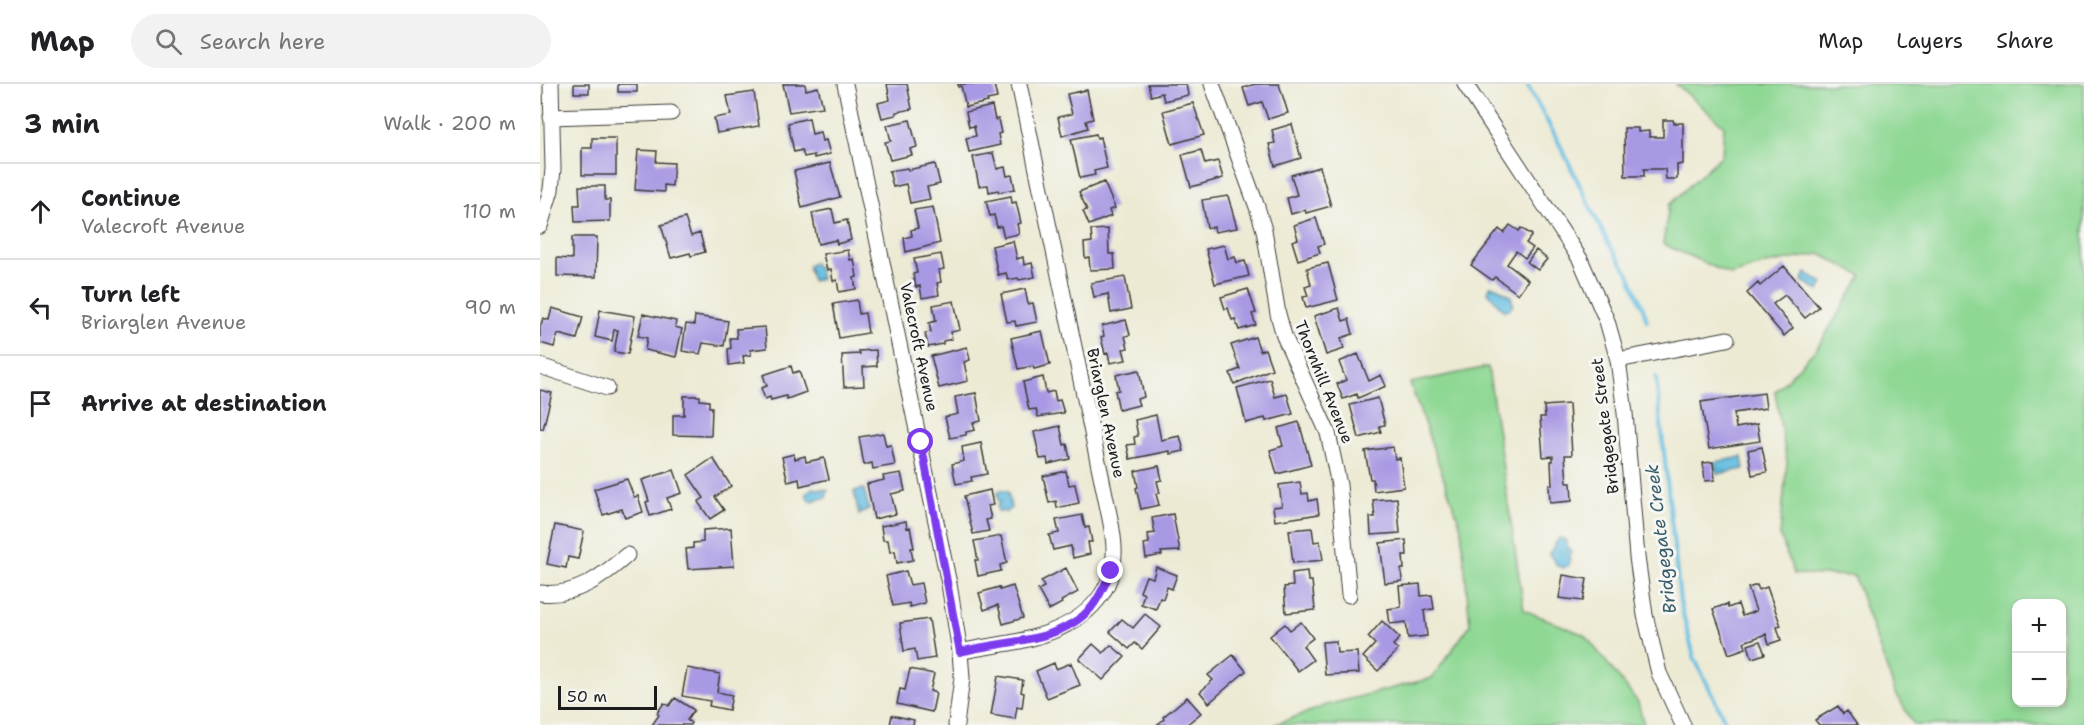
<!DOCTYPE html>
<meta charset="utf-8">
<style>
:root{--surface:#fff;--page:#f2f2f2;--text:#202124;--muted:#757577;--line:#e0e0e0}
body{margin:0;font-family:"Shantell Sans",sans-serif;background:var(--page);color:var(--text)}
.controls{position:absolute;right:18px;bottom:18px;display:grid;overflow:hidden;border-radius:12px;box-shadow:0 3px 9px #0003}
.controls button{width:54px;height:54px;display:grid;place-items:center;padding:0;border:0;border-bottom:2px solid var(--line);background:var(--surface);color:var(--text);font:30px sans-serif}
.scale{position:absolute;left:18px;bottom:15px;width:99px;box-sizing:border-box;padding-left:6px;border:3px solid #1c1c1c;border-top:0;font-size:16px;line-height:21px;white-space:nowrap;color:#1c1c1c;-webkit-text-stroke:4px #f6f6f2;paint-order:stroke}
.stop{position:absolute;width:18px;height:18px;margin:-14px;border:4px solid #7c3aed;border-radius:50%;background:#fff}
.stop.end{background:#7c3aed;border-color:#fff;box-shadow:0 2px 6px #0008}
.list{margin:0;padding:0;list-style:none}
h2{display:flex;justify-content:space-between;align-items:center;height:78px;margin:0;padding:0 24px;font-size:26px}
h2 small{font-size:20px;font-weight:400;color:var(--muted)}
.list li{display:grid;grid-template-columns:39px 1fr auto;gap:18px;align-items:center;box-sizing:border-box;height:96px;padding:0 24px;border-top:2px solid var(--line)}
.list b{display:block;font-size:22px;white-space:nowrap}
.list p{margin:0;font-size:20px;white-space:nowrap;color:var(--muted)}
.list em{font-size:20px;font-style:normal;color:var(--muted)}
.icon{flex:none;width:33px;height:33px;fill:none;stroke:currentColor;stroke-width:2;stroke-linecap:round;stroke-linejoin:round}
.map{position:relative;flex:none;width:1544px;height:641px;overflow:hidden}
header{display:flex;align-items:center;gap:36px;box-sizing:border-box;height:84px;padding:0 30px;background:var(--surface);border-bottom:2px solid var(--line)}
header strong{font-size:28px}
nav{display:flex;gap:33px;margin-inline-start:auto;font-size:21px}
.search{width:420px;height:54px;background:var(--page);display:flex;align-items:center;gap:15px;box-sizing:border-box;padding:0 21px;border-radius:33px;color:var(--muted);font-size:22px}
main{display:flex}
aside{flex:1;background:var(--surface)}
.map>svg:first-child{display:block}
.grass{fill:#8fd894;stroke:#567a58;stroke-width:1.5;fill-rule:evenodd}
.water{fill:url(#water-ripples);stroke:#406d7e;stroke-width:1.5}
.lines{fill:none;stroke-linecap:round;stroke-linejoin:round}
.stream{stroke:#64bee1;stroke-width:4}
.building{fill:#a998e3}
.minor-casing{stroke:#3b3b38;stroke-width:17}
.minor{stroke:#fff;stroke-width:15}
.route{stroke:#7c3aed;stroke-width:8}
.labels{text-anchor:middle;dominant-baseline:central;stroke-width:6;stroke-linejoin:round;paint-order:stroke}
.street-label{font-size:16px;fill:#1c1c1c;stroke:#f6f6f2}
.water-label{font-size:18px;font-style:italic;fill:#395d6b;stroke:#f6f6f2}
</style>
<header>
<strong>Map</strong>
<div class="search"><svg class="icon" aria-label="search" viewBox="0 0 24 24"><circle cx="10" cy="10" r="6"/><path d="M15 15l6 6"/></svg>Search here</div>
<nav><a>Map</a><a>Layers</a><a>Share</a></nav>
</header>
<main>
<aside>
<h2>3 min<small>Walk · 200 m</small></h2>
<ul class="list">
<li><svg class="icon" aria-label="ahead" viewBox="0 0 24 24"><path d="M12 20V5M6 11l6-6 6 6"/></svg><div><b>Continue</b><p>Valecroft Avenue</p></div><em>110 m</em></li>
<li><svg class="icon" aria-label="left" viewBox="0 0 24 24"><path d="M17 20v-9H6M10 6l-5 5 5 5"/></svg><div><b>Turn left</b><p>Briarglen Avenue</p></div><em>90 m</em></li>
<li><svg class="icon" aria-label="arrive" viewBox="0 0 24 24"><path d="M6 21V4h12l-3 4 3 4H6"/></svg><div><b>Arrive at destination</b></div></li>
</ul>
</aside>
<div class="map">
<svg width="1544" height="641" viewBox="0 0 1544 641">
<defs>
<pattern id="water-ripples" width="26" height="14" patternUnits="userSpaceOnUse" patternTransform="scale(1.5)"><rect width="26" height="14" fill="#64bee1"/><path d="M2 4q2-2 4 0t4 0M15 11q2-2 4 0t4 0" fill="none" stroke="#56a3c0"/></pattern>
</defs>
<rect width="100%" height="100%" fill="#f6f6f2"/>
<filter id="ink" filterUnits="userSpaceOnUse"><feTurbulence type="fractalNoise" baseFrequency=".0167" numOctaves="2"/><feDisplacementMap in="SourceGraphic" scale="12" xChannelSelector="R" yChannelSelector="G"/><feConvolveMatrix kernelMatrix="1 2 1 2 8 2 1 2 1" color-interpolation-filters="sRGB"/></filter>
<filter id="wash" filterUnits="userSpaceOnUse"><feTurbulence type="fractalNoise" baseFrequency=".008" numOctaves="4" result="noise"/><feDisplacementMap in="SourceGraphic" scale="24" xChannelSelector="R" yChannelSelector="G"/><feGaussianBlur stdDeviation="1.35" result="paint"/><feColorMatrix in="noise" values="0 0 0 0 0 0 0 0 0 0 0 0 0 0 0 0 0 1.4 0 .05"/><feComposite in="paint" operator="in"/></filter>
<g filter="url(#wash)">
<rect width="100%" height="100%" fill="#edead4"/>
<path class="grass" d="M 1136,0 L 1544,0 L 1544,641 L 1374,641 L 1355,608 L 1314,492 L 1254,490 L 1240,451 L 1247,378 L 1235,308 L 1277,264 L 1322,192 L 1280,170 L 1226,180 L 1191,191 L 1123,160 L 1129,121 L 1182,71 L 1184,42 ZM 1476,520 L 1522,520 L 1522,618 L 1476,618 Z
M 948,283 L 984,526 L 1045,551 L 1098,618 L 1104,641 L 734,641 L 787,621 L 892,594 L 930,541 L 921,443 L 870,299 Z"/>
<path class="water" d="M 274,178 L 275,183 L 278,183 L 281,195 L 272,197 L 268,182 Z
M 1266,189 L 1283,199 L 1279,207 L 1262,197 Z
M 950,202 L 957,203 L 971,212 L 973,220 L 969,226 L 963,226 L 948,208 Z
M 1202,373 L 1204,385 L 1177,390 L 1175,378 Z
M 272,404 L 288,406 L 286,414 L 276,415 L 274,418 L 270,417 L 266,410 Z
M 324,405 L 329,425 L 319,431 L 314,407 Z
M 461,406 L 468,408 L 471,424 L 467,428 L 458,427 L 457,422 L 459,421 L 457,410 Z
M 1019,454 L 1026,456 L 1028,464 L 1031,467 L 1029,481 L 1023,484 L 1017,481 L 1009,470 Z"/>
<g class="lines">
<path class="stream" d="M 987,0 L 1020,61 L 1068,159 L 1089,190 L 1103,224 L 1107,237
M 1116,293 L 1140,518 L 1154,573 L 1187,641"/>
</g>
<g id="blocks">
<path class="building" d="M 34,0 L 49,0 L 49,9 L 34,9 Z
M 78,0 L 97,0 L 97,8 L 78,8 Z
M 243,0 L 265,0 L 266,6 L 278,3 L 283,23 L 249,28 Z
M 347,0 L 367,0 L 372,25 L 356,28 L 356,31 L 342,34 L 338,19 L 350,16 Z
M 418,0 L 454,0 L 457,14 L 447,16 L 448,18 L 426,23 L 421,2 L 418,3 Z
M 608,0 L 646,0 L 648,11 L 624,17 L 622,9 L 611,12 Z
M 715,0 L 739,0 L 748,29 L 728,35 L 722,18 L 709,22 L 703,4 Z
M 547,6 L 553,35 L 546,37 L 548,44 L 522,52 L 518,33 L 532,30 L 527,10 Z
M 214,8 L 219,42 L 177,49 L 174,34 L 191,31 L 187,12 Z
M 653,19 L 664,51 L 632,60 L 623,27 Z
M 452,22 L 455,36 L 458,35 L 461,49 L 458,50 L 460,61 L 429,68 L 426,54 L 436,52 L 434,42 L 429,43 L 426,28 Z
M 269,34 L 272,50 L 280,48 L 282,57 L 286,56 L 290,70 L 274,74 L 274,71 L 264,73 L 262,66 L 254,68 L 248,39 Z
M 370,36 L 377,63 L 370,65 L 372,71 L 350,76 L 345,58 L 351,57 L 347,41 Z
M 1123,36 L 1133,36 L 1134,39 L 1143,39 L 1143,80 L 1137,81 L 1137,95 L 1126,95 L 1125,85 L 1104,85 L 1104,92 L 1085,92 L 1084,44 L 1098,44 L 1098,48 L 1109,47 L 1109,53 L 1123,53 Z
M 752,40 L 761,74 L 735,82 L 729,60 L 735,59 L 732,46 Z
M 556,50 L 557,54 L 560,53 L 567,84 L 554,87 L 555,91 L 540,94 L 531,55 Z
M 52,54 L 76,54 L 76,91 L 42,91 L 42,64 L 52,64 Z
M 98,66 L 117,67 L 116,78 L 134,79 L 132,102 L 124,101 L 124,108 L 95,106 Z
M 661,66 L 665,80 L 678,77 L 683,94 L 651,103 L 642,71 Z
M 453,69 L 457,85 L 465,83 L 467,92 L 472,91 L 475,105 L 459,108 L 458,106 L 449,108 L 448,101 L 439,102 L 433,73 Z
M 290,79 L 300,113 L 262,124 L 254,87 Z
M 395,80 L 400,100 L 387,103 L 390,115 L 370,119 L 366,100 L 353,103 L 349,87 L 367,84 L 368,86 Z
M 780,83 L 791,122 L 766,129 L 765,126 L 751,130 L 747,114 L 757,111 L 751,91 Z
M 564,98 L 575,124 L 569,126 L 571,132 L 549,141 L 543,127 L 547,126 L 539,108 Z
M 39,102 L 65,102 L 65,116 L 70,116 L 70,137 L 35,138 L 34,121 L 40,121 Z
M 471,112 L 472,119 L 476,118 L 481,139 L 477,140 L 479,150 L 464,153 L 461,142 L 457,143 L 454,131 L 450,132 L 446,117 Z
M 688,112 L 697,144 L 675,148 L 674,143 L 667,144 L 662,116 Z
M 393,123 L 400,159 L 366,168 L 364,154 L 372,152 L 371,146 L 378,144 L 374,126 Z
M 292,125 L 295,139 L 307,136 L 311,156 L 297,160 L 296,156 L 278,160 L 272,129 Z
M 145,134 L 151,152 L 160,149 L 165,168 L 151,172 L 150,169 L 131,174 L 121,141 Z
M 776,134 L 784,160 L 778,162 L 780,169 L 758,176 L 752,157 L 758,155 L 754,141 Z
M 970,141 L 979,147 L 981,144 L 992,151 L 986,159 L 993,164 L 985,174 L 976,167 L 967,180 L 988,196 L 978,210 L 955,193 L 952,196 L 931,181 L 959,145 L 964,149 Z
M 568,145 L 569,170 L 574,170 L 575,185 L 550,186 L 549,173 L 545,174 L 544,159 L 552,158 L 551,146 Z
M 32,153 L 57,153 L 56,193 L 17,192 L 17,174 L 32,175 Z
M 473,157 L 477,175 L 483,173 L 484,181 L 492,179 L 495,193 L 479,196 L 478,194 L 468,196 L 466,189 L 458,191 L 452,162 Z
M 684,161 L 688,175 L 695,173 L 697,179 L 705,177 L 709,192 L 675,200 L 666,165 Z
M 308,166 L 310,176 L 314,175 L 317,193 L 314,194 L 316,205 L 299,208 L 297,196 L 293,197 L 291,185 L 287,186 L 283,170 Z
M 996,166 L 1007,175 L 998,186 L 987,178 Z
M 401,170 L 404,185 L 399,186 L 401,198 L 397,199 L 399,211 L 382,214 L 380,202 L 376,203 L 373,190 L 377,189 L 374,175 Z
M 788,179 L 798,216 L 766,224 L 763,213 L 768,212 L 765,203 L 771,201 L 767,184 Z
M 1244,182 L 1279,223 L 1265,234 L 1245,211 L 1233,220 L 1253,244 L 1244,252 L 1207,209 L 1218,199 L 1220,202 Z
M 585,193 L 591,225 L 571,229 L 568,210 L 554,213 L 551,199 Z
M 485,205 L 488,220 L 493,219 L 497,238 L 476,242 L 475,237 L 467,238 L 461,210 Z
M 708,205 L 716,229 L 712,230 L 716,241 L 699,246 L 695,235 L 692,236 L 688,224 L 685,225 L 681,213 Z
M 317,216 L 319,230 L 325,229 L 328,249 L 299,254 L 293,220 Z
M 414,217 L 420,246 L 411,248 L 412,255 L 403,257 L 403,260 L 388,263 L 385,249 L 391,248 L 389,239 L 396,237 L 393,221 Z
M 12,224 L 43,233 L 37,255 L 18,250 L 14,263 L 0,259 L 0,244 L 3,234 L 9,236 Z
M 799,224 L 803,237 L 809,235 L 813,250 L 801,254 L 804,265 L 786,271 L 774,232 Z
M 60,226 L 95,232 L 88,270 L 74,268 L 78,246 L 74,246 L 72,257 L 55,253 Z
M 103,230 L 136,237 L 135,243 L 142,245 L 136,273 L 105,266 L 107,254 L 98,252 Z
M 155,232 L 188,237 L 184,262 L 163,259 L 160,270 L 142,267 L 146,240 L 154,241 Z
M 586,236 L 590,251 L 585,252 L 588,264 L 583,265 L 586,276 L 570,279 L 568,269 L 565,270 L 561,253 L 564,252 L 562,242 Z
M 225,243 L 227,264 L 210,266 L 211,271 L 203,272 L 204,279 L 189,281 L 188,265 L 191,264 L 190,254 L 197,254 L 196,245 Z
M 502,247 L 510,281 L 494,285 L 493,282 L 478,285 L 471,254 Z
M 715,253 L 720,267 L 725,265 L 732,285 L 694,300 L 690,289 L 700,285 L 691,261 Z
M 427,263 L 430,276 L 424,278 L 428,297 L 399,304 L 391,272 Z
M 336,266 L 337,282 L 323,283 L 324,302 L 304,303 L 302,271 L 320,270 L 319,267 Z
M 818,270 L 829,297 L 841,291 L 846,302 L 818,314 L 817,310 L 803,315 L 797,300 L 806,296 L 799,278 Z
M 251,282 L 253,289 L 259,287 L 266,308 L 247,315 L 246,312 L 231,316 L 230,313 L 225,315 L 221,304 L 227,302 L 223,291 Z
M 599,286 L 604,313 L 597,315 L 599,321 L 579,326 L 575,307 L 579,306 L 576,291 Z
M 503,293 L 506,309 L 514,307 L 516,317 L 520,316 L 524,329 L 498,333 L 496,325 L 489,326 L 483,298 Z
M 730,295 L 735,313 L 747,310 L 753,330 L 726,337 L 725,334 L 706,339 L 697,304 Z
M 0,306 L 12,309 L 3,345 L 0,344 Z
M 436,309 L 441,337 L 433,339 L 435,346 L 426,348 L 426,351 L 410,354 L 405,333 L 418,330 L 415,313 Z
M 1224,309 L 1226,324 L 1194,329 L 1196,344 L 1217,340 L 1220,357 L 1169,365 L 1161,318 Z
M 144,312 L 160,312 L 160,316 L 169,317 L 169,323 L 172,323 L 171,352 L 133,351 L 133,331 L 144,331 Z
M 838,314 L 845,341 L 839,342 L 841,348 L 819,354 L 810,321 Z
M 1029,320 L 1032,371 L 1025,371 L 1027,399 L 1031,399 L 1032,417 L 1010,419 L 1009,401 L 1012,401 L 1011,377 L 1013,377 L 1013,372 L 1003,373 L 1000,333 L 1005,333 L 1004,322 Z
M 616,331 L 621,356 L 640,352 L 644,367 L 630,370 L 630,367 L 590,375 L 587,361 L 595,360 L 594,353 L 598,352 L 595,336 Z
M 759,338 L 771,381 L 737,390 L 730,366 L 743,362 L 738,344 Z
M 520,342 L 524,361 L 527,360 L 530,375 L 508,380 L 507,374 L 500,375 L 494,348 Z
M 343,349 L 346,362 L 351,361 L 355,381 L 333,385 L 332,379 L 324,381 L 319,353 Z
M 441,359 L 447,390 L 431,393 L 432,397 L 416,400 L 412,380 L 424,377 L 422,363 Z
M 853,363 L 855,375 L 860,374 L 864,403 L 834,407 L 833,395 L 830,395 L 825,367 Z
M 1222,363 L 1227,388 L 1212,391 L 1208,366 Z
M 254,370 L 255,375 L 265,372 L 266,378 L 284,374 L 289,395 L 260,402 L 259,395 L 248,398 L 242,373 Z
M 173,374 L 191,402 L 175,413 L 184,426 L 170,435 L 158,418 L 164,414 L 148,391 Z
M 1173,378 L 1175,396 L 1165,397 L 1163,379 Z
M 619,382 L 622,396 L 617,397 L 620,409 L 616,410 L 619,421 L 601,425 L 596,404 L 598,403 L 595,387 Z
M 134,386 L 142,409 L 127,414 L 131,425 L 110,432 L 106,418 L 109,417 L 102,396 Z
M 526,387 L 529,401 L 535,400 L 539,419 L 517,424 L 516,417 L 509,419 L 503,392 Z
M 361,389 L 365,407 L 351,410 L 356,430 L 334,435 L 327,400 L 344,396 L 343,392 Z
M 87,395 L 94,413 L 98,412 L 103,428 L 85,434 L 82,425 L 63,431 L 54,405 Z
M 760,398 L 762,410 L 768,409 L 769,417 L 777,415 L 779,430 L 735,437 L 733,423 L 742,422 L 739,401 Z
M 450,406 L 453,421 L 448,422 L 451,435 L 446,436 L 449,447 L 433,450 L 424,412 Z
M 857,414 L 860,449 L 831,451 L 830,433 L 835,433 L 833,416 Z
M 633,430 L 640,467 L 621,468 L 622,471 L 606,474 L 604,460 L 609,459 L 608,450 L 615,449 L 612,434 Z
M 542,431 L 545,444 L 549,443 L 552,458 L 548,458 L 550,470 L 533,474 L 531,462 L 513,466 L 509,451 L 519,449 L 516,436 Z
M 366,437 L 367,444 L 370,443 L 374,464 L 371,464 L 373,476 L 357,479 L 355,467 L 350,468 L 348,456 L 343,456 L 341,442 Z
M 15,441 L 44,447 L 38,475 L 28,473 L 26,484 L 7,480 Z
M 191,444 L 194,482 L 148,485 L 146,465 L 153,464 L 153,459 L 163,458 L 163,446 Z
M 772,444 L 774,458 L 780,457 L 783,476 L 753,479 L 749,446 Z
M 461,452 L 467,479 L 460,481 L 461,487 L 438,492 L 435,476 L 438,476 L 434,457 Z
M 866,456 L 867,471 L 863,471 L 864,485 L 861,485 L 862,497 L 845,499 L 840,459 Z
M 616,483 L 637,491 L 632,505 L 627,503 L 623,515 L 620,514 L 616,525 L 601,520 L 604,510 L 600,508 L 606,492 L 613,494 Z
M 526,484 L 538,508 L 521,517 L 522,519 L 509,526 L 498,506 L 504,503 L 501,497 Z
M 366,487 L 370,501 L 381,499 L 385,519 L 370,523 L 369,519 L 353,522 L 346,492 Z
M 767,487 L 768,497 L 772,497 L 775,526 L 746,529 L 744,503 L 753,502 L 752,489 Z
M 1023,491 L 1047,495 L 1043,517 L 1019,514 Z
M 880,500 L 881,512 L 892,511 L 894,525 L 884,526 L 887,552 L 868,554 L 866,538 L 850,540 L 848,525 L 861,523 L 859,502 Z
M 1217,501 L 1219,506 L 1227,503 L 1241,542 L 1237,543 L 1241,556 L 1229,560 L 1226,550 L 1204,558 L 1206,564 L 1189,570 L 1173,525 L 1187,520 L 1188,524 L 1198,520 L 1202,532 L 1216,527 L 1208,504 Z
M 473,502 L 483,534 L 463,540 L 458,521 L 444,526 L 439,509 L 459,503 L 460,506 Z
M 605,530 L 621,543 L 602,565 L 595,559 L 589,565 L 570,548 L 582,535 L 593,544 Z
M 389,535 L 395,574 L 377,577 L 375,565 L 364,567 L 360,539 Z
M 842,537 L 860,554 L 853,561 L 858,566 L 838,587 L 823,573 L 835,560 L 828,553 Z
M 761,538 L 773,554 L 763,562 L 773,576 L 758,587 L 730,552 L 745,540 L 750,546 Z
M 796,557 L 797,569 L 817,568 L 819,589 L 785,591 L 782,558 Z
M 1220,557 L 1225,570 L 1212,574 L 1208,561 Z
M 553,560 L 563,569 L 571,561 L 585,573 L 563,596 L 539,575 Z
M 693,571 L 706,587 L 669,619 L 660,608 L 673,596 L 668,591 Z
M 514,579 L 516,585 L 531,579 L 540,601 L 507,614 L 496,587 Z
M 147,584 L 180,590 L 177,608 L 192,611 L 189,626 L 169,622 L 170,617 L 142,612 Z
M 370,585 L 394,590 L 390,607 L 396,609 L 392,628 L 357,620 L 360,605 L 365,606 Z
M 458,592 L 483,596 L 481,608 L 484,609 L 482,624 L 477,623 L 475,635 L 451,631 Z
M 647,613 L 661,629 L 646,641 L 617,641 L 624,635 L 623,633 Z
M 135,614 L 154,626 L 147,636 L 151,639 L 150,641 L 112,641 L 119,631 L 117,629 L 124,619 L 129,622 Z
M 1298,622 L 1303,630 L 1307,627 L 1317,641 L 1279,641 L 1275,636 Z
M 352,631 L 374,636 L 373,641 L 350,641 Z"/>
</g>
</g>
<g filter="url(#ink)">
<use href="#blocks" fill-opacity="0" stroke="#3b3b38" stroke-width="1.5"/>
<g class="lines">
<g class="minor-casing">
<path id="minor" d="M 305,0 L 409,500 L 420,568 L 422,594 L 416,641
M 672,0 L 717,123 L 724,146 L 738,230 L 744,252 L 788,349 L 799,401 L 809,511
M 925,0 L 1040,175 L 1067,237 L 1078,276 L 1085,329 L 1097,473 L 1105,531 L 1119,589 L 1143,641
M 11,33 L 131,29
M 0,142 L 11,106 L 13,85 L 11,0
M 1078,276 L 1187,255
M 0,282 L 67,304
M 0,509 C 36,513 62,493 87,471
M 420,568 C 443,562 466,561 488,555 C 531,544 572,520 574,471 C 575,455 571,440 568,425 L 479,0"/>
</g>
<use href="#minor" class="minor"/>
</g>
</g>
<g class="lines" filter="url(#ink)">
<path class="route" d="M 381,358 L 420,568 C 463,556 519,560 551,524 C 560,513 565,500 571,487"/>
</g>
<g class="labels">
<g class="street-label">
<text transform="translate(379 263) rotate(78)">Valecroft Avenue</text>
<text transform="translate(784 298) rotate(68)">Thornhill Avenue</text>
<text transform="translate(566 329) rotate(78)">Briarglen Avenue</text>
<text transform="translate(1065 342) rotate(-97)">Bridgegate Street</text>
</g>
<g class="water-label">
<text transform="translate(1121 455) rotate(-97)">Bridgegate Creek</text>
</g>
</g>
</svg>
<div class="controls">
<button>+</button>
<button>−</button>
</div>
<div class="scale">50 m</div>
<div class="stop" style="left:381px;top:358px"></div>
<div class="stop end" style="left:571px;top:487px"></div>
</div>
</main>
